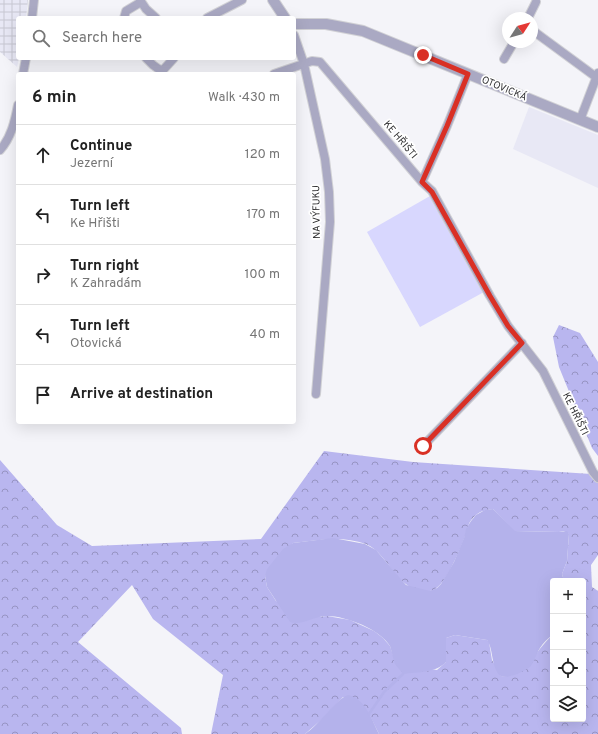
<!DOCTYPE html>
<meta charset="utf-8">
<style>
:root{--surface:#fff;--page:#f6f6f6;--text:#222;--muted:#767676;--line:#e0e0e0}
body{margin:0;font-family:Overpass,sans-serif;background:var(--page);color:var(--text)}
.controls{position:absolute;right:12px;bottom:12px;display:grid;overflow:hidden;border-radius:4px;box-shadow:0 4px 16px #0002}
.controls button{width:36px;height:36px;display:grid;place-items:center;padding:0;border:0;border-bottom:1px solid var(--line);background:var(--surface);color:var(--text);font:20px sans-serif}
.compass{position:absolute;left:502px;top:12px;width:36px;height:36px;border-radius:50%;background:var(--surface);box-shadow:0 4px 16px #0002;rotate:54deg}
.stop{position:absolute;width:12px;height:12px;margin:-9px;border:3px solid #d93025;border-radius:50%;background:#fff}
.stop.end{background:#d93025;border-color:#fff;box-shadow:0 1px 4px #0008}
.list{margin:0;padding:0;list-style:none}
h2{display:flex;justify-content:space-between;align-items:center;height:52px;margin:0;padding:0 16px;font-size:17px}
h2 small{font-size:13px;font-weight:400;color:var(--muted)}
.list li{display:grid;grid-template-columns:26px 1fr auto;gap:12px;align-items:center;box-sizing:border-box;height:60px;padding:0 16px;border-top:1px solid var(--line)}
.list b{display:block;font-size:15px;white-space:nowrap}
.list p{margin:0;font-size:13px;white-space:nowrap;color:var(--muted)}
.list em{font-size:13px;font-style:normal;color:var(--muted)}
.icon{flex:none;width:22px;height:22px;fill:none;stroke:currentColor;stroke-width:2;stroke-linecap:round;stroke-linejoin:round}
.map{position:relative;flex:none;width:598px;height:734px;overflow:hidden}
.search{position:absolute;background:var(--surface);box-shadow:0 4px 16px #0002;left:16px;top:16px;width:280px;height:44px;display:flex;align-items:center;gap:10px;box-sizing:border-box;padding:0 14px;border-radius:4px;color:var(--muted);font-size:15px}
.panel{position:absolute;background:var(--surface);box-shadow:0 4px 16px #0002;left:16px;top:72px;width:280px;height:352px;border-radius:4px}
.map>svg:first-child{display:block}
.built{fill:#e8e8f5}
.industrial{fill:url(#industrial-grid)}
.forest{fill:url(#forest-crowns);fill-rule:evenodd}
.pitch{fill:#d8d7fe}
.water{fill:#b4b2eb}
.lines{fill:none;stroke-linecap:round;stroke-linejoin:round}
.stream{stroke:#b4b2eb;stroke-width:2.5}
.minor-casing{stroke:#d1d1d5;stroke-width:10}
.tertiary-casing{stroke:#d1d1d5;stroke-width:12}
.minor{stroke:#aaa9c3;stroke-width:8}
.tertiary{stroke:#aaa9c3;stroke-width:10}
.route{stroke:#d93025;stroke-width:5}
.labels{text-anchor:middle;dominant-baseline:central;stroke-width:3.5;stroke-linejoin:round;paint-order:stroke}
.street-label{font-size:10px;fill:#303032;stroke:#fff}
</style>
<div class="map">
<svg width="598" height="734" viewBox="0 0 598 734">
<defs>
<pattern id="industrial-grid" width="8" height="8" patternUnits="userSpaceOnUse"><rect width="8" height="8" fill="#e8e8f5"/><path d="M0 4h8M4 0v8" fill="none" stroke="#c7c7d2"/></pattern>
<pattern id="forest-crowns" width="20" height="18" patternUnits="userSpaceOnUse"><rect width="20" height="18" fill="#b9b6ef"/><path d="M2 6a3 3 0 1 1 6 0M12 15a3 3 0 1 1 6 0" fill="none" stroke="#9794c2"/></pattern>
</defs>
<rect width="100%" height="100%" fill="#f4f4f9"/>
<path class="built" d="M 529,107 L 598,135 L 598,188 L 513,149 Z"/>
<path class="industrial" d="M 0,0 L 28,0 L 26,18 L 18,18 L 19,58 L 17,67 L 0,52 Z"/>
<path class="forest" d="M 559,325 L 580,333 L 598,362 L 598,456 L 592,448 L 559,367 L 553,337 Z
M 324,451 L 413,462 L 591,474 L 598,482 L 598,555 L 591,565 L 592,587 L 598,591 L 598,734 L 379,734 L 369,714 L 343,697 L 321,720 L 305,734 L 211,734 L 223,675 L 153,619 L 132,585 L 78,642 L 181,728 L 182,734 L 0,734 L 0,460 L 57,525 L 92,546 L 261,539 ZM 493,509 L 514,531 L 559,532 L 564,531 L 569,534 L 567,561 L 562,574 L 564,581 L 583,581 L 583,719 L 553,719 L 553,635 C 536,648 526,679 501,676 L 492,660 L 489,642 L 487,640 L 455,635 L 446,638 L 446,662 L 437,670 L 396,664 L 390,646 L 383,638 L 374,631 L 350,620 L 327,616 L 316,617 L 276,601 L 267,587 L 265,576 L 293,543 C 317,540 342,535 366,544 C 391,555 395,593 430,591 C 444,590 459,551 464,539 C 467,530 468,521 476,515 C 480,511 487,510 493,509 Z"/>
<path class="pitch" d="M 430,196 L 484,292 L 420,327 L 367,232 Z"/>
<path class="water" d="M 493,509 L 515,531 L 559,532 L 567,531 L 569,534 L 567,561 L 562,574 L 564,581 L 553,581 L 553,635 C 548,638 543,643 540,648 C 536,654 535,661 530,667 C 523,672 502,683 497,672 C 491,662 493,648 487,640 L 455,635 L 446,638 L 446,662 C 436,673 418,672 403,674 C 401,671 397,667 395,664 C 393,659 392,652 390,646 C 380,629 344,615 325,616 C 313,617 301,626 290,622 L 267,587 L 265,576 L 267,569 L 283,549 L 293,543 L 333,538 L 365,544 L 376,550 L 406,585 L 430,591 L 437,588 L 441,584 L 454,562 L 464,538 L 466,529 L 471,521 L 476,515 L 485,510 Z
M 348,695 C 365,698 372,720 379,734 L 305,734 C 319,725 336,699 348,695 Z"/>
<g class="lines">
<path class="stream" d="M 369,714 L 384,692 L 403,674"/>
<g class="minor-casing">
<path id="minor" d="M 140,0 L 146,9 L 156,18
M 32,18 L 34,0
M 124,18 L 126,11 L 141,2
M 207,18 L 242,0
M 528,18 L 536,2
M 532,30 L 596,77
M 294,35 L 304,64 L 325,159 L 329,192 L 330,222 L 316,394
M 146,58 L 153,65 L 160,70 L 164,69 L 174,58
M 504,59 L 514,42
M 23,74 L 26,58
M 274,74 L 312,61 L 320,62 L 422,182 L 432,191 L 490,296 L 508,326 L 543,371 L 593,472 L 598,478
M 580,120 L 598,73
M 0,150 C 11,138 15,121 18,105
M 422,182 L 447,126 L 468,74
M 423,446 L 522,343"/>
</g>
<g class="tertiary-casing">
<path id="tertiary" d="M 273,0 L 285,18
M 294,24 L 326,24 L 363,31 L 598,127"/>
</g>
<use href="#minor" class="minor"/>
<use href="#tertiary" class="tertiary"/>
</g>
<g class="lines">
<path class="route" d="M 423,55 L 468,74 L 447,126 L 422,182 L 432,192 L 490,296 L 508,326 L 522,343 L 423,446"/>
</g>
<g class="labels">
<g class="street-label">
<text transform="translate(504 89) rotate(23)">OTOVICKÁ</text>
<text transform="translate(400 140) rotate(50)">KE HŘIŠTI</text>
<text transform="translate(317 212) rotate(-91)">NA VÝFUKU</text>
<text transform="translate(575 414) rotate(64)">KE HŘIŠTI</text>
</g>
</g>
</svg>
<div class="controls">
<button>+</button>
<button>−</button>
<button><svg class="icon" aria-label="locate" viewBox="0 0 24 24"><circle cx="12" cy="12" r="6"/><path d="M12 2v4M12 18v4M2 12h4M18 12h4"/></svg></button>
<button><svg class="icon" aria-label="layers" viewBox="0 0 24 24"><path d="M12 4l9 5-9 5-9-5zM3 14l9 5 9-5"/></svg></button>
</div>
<svg class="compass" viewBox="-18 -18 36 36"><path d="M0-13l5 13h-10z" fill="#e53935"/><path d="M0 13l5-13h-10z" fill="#767676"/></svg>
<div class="stop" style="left:423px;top:446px"></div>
<div class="stop end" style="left:423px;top:55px"></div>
<div class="search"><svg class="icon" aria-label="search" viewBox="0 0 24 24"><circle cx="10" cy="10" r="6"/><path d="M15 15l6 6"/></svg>Search here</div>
<section class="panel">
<h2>6 min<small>Walk · 430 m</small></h2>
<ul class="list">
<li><svg class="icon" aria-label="ahead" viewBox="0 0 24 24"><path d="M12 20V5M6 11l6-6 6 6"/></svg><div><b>Continue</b><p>Jezerní</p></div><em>120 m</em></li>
<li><svg class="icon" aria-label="left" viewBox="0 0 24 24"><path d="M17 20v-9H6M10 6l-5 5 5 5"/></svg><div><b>Turn left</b><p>Ke Hřišti</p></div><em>170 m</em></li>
<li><svg class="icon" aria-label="right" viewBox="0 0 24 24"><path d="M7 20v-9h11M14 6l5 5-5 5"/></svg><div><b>Turn right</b><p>K Zahradám</p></div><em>100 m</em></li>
<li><svg class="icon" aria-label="left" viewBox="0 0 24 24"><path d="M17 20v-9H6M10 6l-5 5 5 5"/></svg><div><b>Turn left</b><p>Otovická</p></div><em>40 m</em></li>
<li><svg class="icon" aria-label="arrive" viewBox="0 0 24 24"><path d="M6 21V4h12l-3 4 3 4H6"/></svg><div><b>Arrive at destination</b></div></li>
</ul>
</section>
</div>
